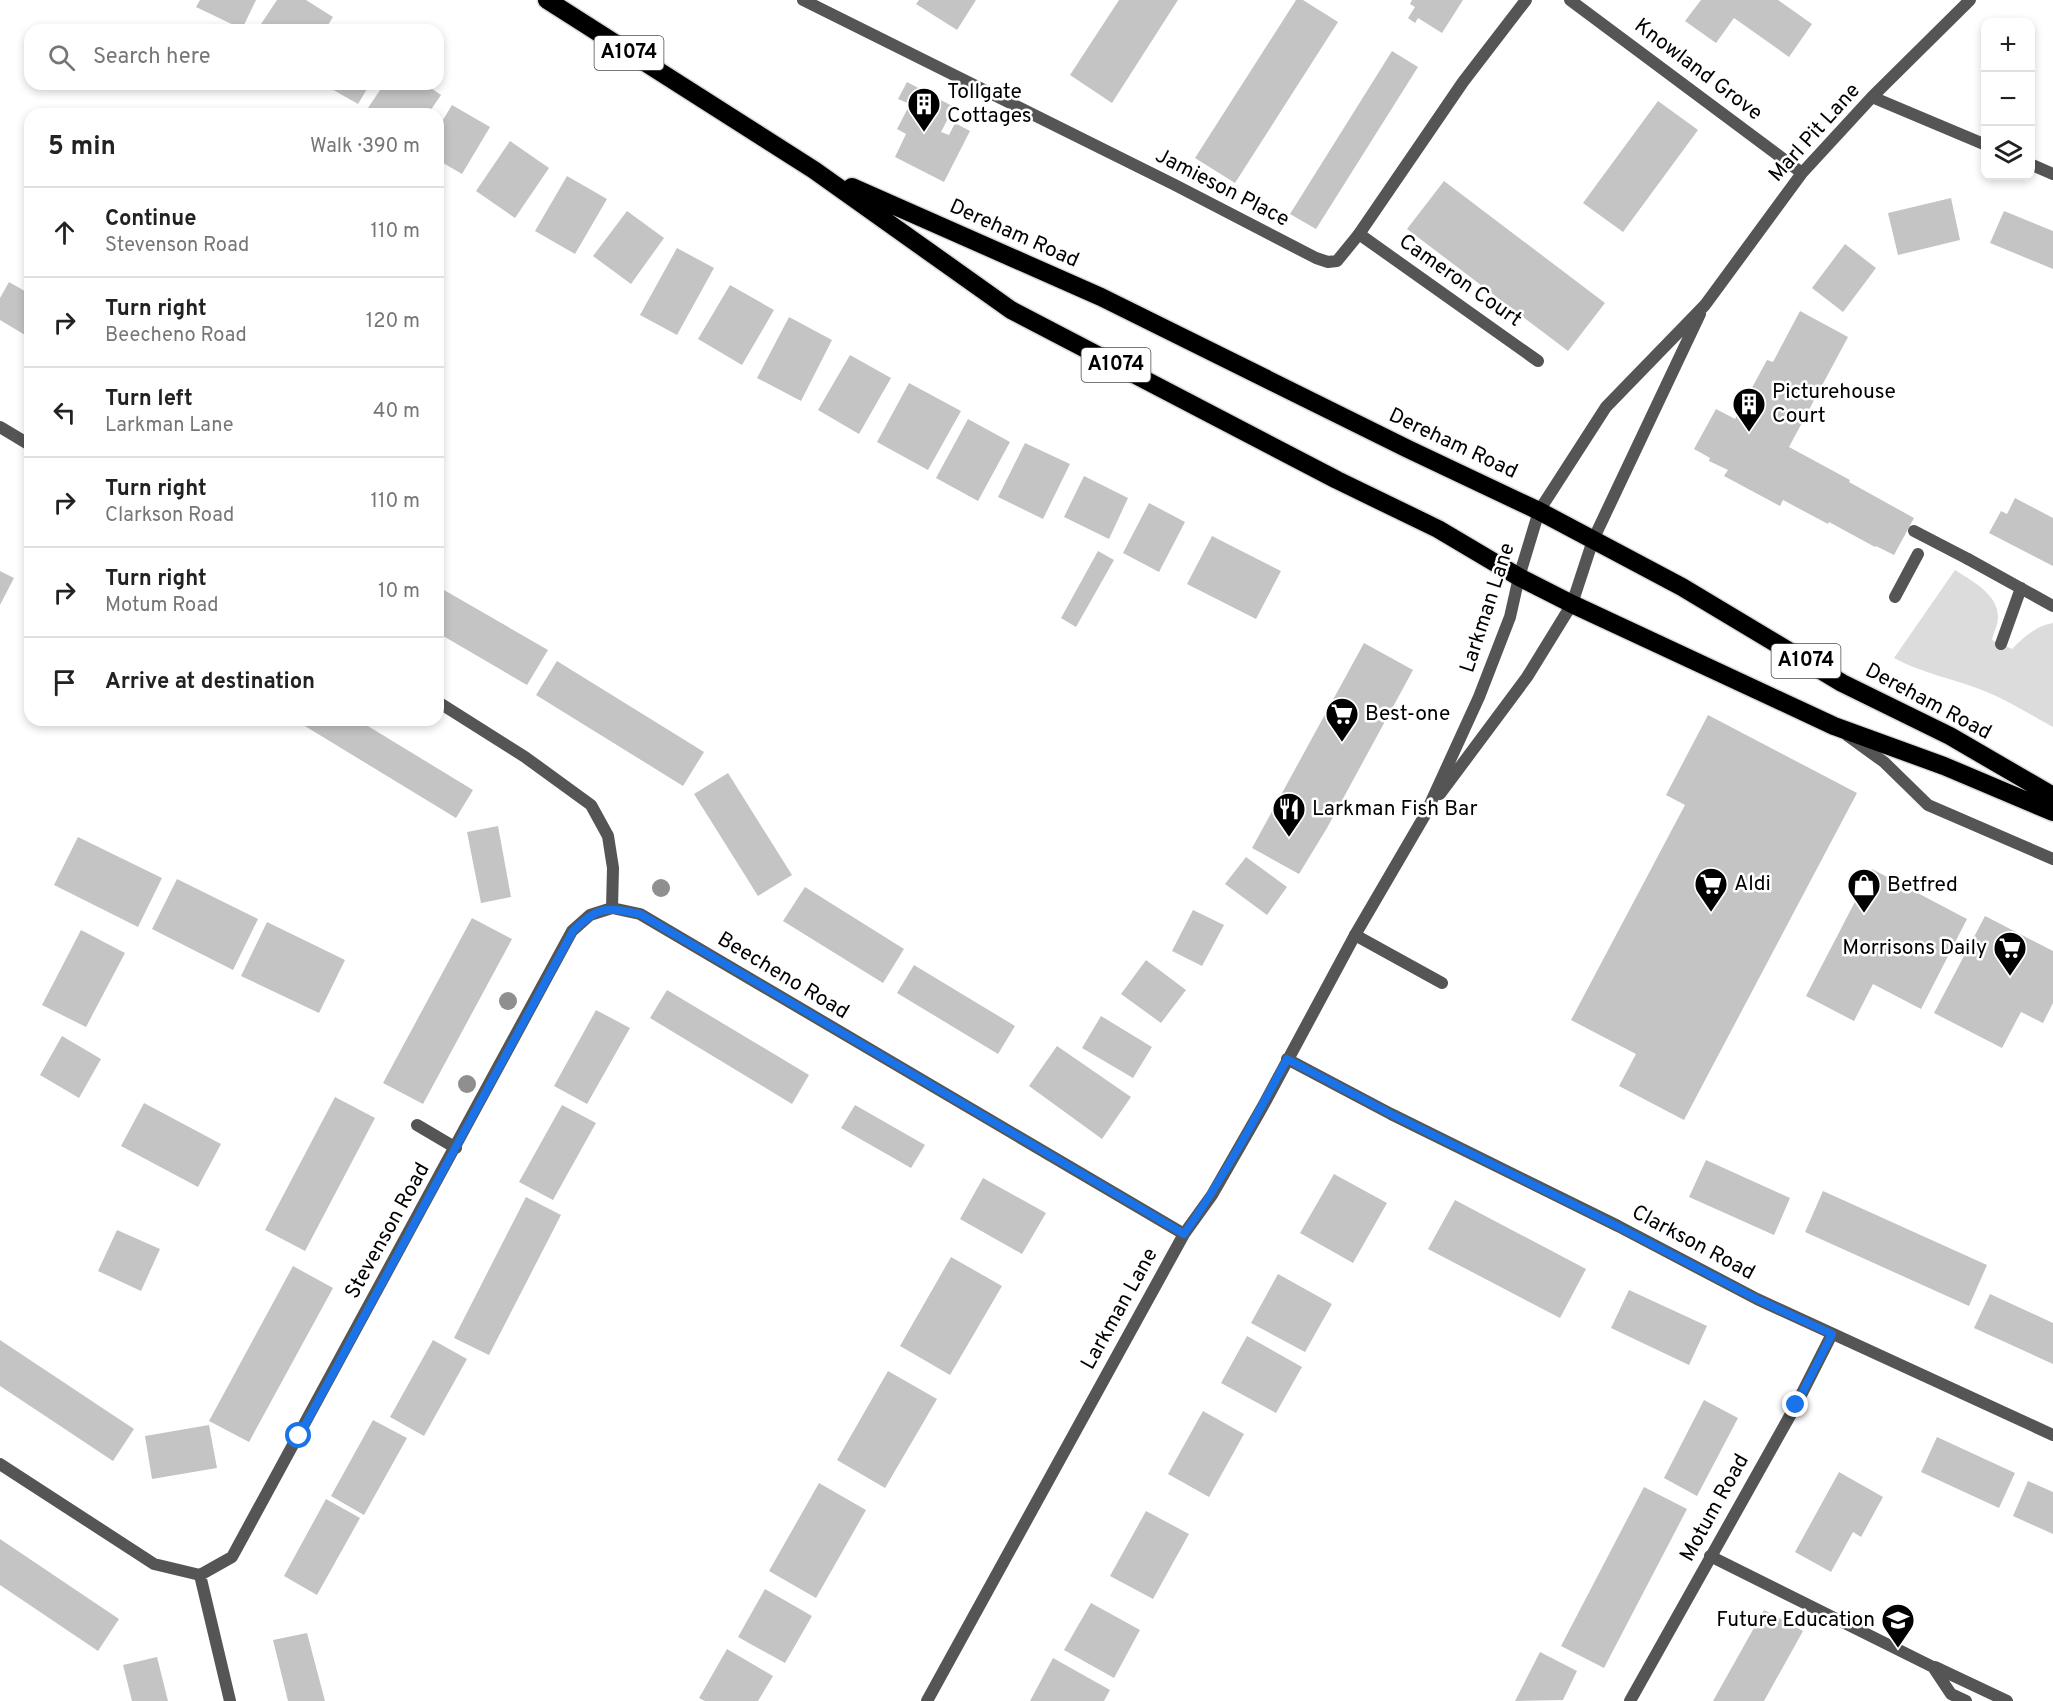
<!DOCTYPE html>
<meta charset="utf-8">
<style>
:root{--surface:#fff;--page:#f6f6f6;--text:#222;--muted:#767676;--line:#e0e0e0}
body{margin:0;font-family:Overpass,sans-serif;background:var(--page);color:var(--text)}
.controls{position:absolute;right:18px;top:18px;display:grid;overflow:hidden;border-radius:12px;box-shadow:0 3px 9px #0003}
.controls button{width:54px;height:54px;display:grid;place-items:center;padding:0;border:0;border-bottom:2px solid var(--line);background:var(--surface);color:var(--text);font:30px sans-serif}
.stop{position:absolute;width:18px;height:18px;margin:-14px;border:4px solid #1a73e8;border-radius:50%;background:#fff}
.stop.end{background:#1a73e8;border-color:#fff;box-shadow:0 2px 6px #0008}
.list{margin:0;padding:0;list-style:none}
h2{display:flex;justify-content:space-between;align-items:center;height:78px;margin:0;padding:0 24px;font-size:26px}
h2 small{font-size:20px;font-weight:400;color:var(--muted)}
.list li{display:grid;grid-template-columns:39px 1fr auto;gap:18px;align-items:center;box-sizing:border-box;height:90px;padding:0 24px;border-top:2px solid var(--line)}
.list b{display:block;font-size:22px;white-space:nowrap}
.list p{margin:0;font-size:20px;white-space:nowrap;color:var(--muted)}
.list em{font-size:20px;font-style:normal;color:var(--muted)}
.icon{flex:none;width:33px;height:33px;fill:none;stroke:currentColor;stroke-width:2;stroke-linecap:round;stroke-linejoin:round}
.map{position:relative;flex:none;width:2053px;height:1701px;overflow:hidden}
.search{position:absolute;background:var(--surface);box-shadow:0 3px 9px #0003;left:24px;top:24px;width:420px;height:66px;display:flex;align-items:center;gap:15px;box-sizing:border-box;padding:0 21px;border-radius:18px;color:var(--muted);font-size:22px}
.panel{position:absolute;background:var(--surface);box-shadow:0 3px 9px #0003;left:24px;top:108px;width:420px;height:618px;border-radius:18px}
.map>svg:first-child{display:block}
.green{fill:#dcdcdc}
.building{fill:#c4c4c4}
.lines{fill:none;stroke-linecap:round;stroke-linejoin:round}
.highway-casing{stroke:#dbdbdb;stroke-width:21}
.lane{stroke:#555;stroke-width:12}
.street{stroke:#555;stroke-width:12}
.highway{stroke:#000;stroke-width:18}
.tree{fill:#8f8f8f}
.route{stroke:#1a73e8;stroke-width:8}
.labels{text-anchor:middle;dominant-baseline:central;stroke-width:5;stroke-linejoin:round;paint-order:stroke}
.shield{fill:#fff;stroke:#4c4c4c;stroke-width:1.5}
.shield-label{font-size:20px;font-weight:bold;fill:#000}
.street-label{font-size:21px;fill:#000;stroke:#fff}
.poi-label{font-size:21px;fill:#000;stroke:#fff;text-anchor:start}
</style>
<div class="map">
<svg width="2053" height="1701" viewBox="0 0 2053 1701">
<rect width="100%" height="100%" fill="#fff"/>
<path class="green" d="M 1955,570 C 1972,581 1998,594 1998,617 C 1998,624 1994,632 1992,640 L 2012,649 C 2023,638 2037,625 2053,623 L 2053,727 C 2031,715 2009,701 1987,692 C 1956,679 1923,674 1894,658 Z"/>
<path class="building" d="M 200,0 L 256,0 L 242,29 L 196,7 Z
M 277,0 L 306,0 L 333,17 L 325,30 L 257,30 Z
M 919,0 L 976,0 L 957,30 L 916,4 Z
M 1119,0 L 1178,0 L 1112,103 L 1070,75 Z
M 1296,0 L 1303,0 L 1338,22 L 1235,183 L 1195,158 Z
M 1412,0 L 1463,0 L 1442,33 L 1418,18 L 1415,23 L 1408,18 L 1415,7 L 1410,4 Z
M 1701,0 L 1778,0 L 1812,24 L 1789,57 L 1734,18 L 1716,43 L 1685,21 Z
M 1392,51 L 1418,67 L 1316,229 L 1290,214 Z
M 907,82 L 954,107 L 941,132 L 949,135 L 955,123 L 970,131 L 944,182 L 895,157 L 906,134 L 897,129 L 910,104 L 898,99 Z
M 323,84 L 370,84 L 358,104 Z
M 384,84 L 425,84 L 441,95 L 428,114 L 364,114 Z
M 1658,101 L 1698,130 L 1623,232 L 1583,203 Z
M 452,105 L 490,127 L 462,174 L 438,160 L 438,128 Z
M 510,141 L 549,168 L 515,218 L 476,191 Z
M 567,176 L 607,199 L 575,254 L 535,231 Z
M 1444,181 L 1605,303 L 1568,351 L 1407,229 Z
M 1951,198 L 1960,240 L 1898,255 L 1888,213 Z
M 627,211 L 664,238 L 631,284 L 593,256 Z
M 2004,211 L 2053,231 L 2053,269 L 1990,243 Z
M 1845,244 L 1876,268 L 1843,312 L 1812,288 Z
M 677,248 L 714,268 L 677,335 L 640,315 Z
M 9,282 L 30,294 L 30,338 L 0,320 L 0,298 Z
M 730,285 L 774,310 L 742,365 L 698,339 Z
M 1800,311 L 1848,337 L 1789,447 L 1850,480 L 1849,482 L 1914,518 L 1894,555 L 1876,546 L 1875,547 L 1829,522 L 1828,524 L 1783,500 L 1780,506 L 1724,476 L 1728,470 L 1709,461 L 1710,458 L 1694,449 L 1716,409 L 1735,419 L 1767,360 L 1773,362 Z
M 789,317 L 832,340 L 801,401 L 757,378 Z
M 850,355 L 891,378 L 859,434 L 818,410 Z
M 909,383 L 961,411 L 928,470 L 877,442 Z
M 968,419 L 1010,442 L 978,501 L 936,478 Z
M 1025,443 L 1070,464 L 1043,519 L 998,497 Z
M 1084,476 L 1128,498 L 1109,539 L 1064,517 Z
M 2015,498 L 2053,518 L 2053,566 L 1989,533 L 2001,511 L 2007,514 Z
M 1149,503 L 1185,522 L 1159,572 L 1123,553 Z
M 1212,536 L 1281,571 L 1256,619 L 1187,584 Z
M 1098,551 L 1114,560 L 1076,627 L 1061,618 Z
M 0,571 L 14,578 L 0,605 Z
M 444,590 L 548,650 L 527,685 L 438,633 L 438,601 Z
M 1364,643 L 1413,670 L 1327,828 L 1299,874 L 1252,848 Z
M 557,661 L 704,752 L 683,786 L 536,695 Z
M 1708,715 L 1857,793 L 1684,1120 L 1619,1086 L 1636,1054 L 1571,1020 L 1685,805 L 1666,795 Z
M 295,720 L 358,720 L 473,790 L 456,818 Z
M 728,773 L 792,875 L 758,896 L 694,794 Z
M 498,826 L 511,897 L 481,903 L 467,832 Z
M 78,837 L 162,878 L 138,927 L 54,885 Z
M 1246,857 L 1287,887 L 1267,915 L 1225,884 Z
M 1872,869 L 1967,919 L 1921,1009 L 1873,984 L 1854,1021 L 1806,996 Z
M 177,879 L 258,919 L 233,970 L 152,929 Z
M 805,887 L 904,949 L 883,983 L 783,921 Z
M 1193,910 L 1224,925 L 1202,966 L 1172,951 Z
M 1985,916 L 2053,951 L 2053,1003 L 2043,1023 L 2021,1012 L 2002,1048 L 1934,1013 Z
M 472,918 L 512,939 L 423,1104 L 383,1083 Z
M 267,922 L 345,960 L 319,1013 L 241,976 Z
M 81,930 L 125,953 L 86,1027 L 42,1005 Z
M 1146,960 L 1186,990 L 1161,1023 L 1121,994 Z
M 914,965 L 1015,1026 L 998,1054 L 897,993 Z
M 667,990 L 809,1075 L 792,1104 L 650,1018 Z
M 596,1010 L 630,1028 L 587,1104 L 554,1086 Z
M 1101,1016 L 1152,1047 L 1133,1078 L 1082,1048 Z
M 62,1036 L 101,1059 L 79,1098 L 40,1075 Z
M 1057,1046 L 1131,1097 L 1102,1139 L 1029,1086 Z
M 335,1097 L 375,1118 L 305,1251 L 265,1230 Z
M 144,1103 L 221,1144 L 198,1187 L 121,1146 Z
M 562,1105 L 596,1123 L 553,1200 L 519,1182 Z
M 855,1105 L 925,1145 L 911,1168 L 841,1128 Z
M 1706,1160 L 1790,1198 L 1774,1235 L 1689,1197 Z
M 1334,1174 L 1387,1203 L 1353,1263 L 1300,1233 Z
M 983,1178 L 1046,1213 L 1022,1254 L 960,1219 Z
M 1823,1191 L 1987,1265 L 1969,1306 L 1805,1232 Z
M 526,1197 L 561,1215 L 489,1355 L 454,1338 Z
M 1455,1200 L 1586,1269 L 1560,1318 L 1428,1249 Z
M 117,1230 L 160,1249 L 141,1291 L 98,1271 Z
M 951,1257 L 1002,1286 L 950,1375 L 900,1346 Z
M 293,1266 L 333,1288 L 249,1442 L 209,1421 Z
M 1278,1274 L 1332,1304 L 1305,1352 L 1251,1323 Z
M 1629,1290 L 1707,1326 L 1689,1365 L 1611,1328 Z
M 1990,1294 L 2053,1323 L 2053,1364 L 1974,1328 Z
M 1247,1336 L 1302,1367 L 1276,1413 L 1221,1383 Z
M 0,1340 L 134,1429 L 113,1461 L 0,1386 Z
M 433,1340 L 467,1359 L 424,1436 L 390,1417 Z
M 888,1371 L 937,1399 L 885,1488 L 837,1460 Z
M 1704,1400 L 1738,1418 L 1697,1496 L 1664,1478 Z
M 1203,1411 L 1244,1434 L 1209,1497 L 1168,1474 Z
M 373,1420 L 407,1438 L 364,1515 L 331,1496 Z
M 209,1425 L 217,1468 L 152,1479 L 145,1436 Z
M 1937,1437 L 2015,1473 L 1999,1508 L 1921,1472 Z
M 1839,1472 L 1883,1497 L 1861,1537 L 1853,1532 L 1831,1572 L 1795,1552 Z
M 2028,1481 L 2053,1492 L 2053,1534 L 2013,1516 Z
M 819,1483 L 866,1510 L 816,1598 L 769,1571 Z
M 1644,1487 L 1687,1509 L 1604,1668 L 1561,1646 Z
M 326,1499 L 360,1518 L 317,1595 L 284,1576 Z
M 1146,1511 L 1189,1534 L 1153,1599 L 1110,1576 Z
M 0,1539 L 119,1619 L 98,1651 L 0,1585 Z
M 765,1589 L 812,1616 L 785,1663 L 738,1637 Z
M 1091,1603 L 1140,1630 L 1114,1678 L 1064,1650 Z
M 1764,1610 L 1803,1631 L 1788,1658 L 1764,1701 L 1713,1701 Z
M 307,1633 L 325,1701 L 288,1701 L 273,1640 Z
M 727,1649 L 773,1676 L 758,1701 L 705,1701 L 699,1698 Z
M 1540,1652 L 1577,1671 L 1563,1700 L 1515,1701 Z
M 157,1657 L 168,1701 L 132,1701 L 123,1665 Z
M 1053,1658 L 1110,1690 L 1104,1701 L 1030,1701 Z"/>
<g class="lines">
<g class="highway-casing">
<path id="highway" d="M 547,0 L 814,170 L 1011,310 L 1337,480 L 1438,529 L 1519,577 L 1572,604 L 1834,726 L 1944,766 L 2053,812
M 852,187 L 1101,297 L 1408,449 L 1539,511 L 1682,587 L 1842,683 L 1950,736 L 2053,796"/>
</g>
<path class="lane" d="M 1359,234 L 1538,361
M 1914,531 L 1968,559
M 1895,597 L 1918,554
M 1848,736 L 1884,762 L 1928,805 L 2053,859
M 1355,935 L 1442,983
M 1710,1556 L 1933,1667 L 1951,1694 L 1966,1701
M 1935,1667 L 2007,1701"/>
<path class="street" d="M 803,0 L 1175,185 L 1316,258 L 1328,262 L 1337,261 L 1359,234 L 1463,82 L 1526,0
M 1570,0 L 1802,173
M 1872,97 L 1986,145
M 2030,164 L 2053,174
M 0,427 L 30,445
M 1968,559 L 2053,606
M 2001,644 L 2021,588
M 438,702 L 525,757 L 591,805 L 608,836 L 613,868 L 612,908 L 640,914 L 1184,1234
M 1440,794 L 1527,677 L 1572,604 L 1593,540 L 1700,314
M 1287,1059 L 1391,1114 L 1618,1226 L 1757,1299 L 2053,1435
M 417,1125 L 456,1148
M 0,1464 L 154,1564 L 200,1575 L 232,1557 L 572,931 L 590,915 L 612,908
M 200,1575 L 230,1701
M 927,1701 L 1184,1234 L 1212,1195 L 1263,1106 L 1355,935 L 1425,815 L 1479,697 L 1510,617 L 1519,577 L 1539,511 L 1606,407 L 1705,305 L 1802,173 L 1872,97 L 1970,0
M 1630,1701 L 1796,1405 L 1832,1334"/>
<use href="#highway" class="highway"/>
</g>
<g class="tree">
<circle cx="661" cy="888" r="9"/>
<circle cx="508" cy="1001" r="9"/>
<circle cx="467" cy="1084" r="9"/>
</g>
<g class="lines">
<path class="route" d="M 299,1436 L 573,931 C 598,906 606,907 640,914 L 1184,1234 C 1223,1179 1255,1119 1287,1059 L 1391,1114 L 1617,1226 L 1757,1299 L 1832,1334 L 1796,1405"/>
</g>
<defs>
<g id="building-pin" transform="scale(1.725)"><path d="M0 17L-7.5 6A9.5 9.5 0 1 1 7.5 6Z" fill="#000" stroke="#fff"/><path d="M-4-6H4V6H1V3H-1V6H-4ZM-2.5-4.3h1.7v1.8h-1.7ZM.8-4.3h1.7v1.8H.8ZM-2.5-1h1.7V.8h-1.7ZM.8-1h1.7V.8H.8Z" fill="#fff"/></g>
<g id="supermarket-pin" transform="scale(1.725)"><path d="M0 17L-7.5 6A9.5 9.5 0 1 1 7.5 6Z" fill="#000" stroke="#fff"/><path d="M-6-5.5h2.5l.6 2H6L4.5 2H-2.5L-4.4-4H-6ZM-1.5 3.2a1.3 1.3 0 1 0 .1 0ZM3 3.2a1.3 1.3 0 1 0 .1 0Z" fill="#fff"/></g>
<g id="restaurant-pin" transform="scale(1.725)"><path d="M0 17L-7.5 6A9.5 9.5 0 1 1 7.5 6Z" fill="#000" stroke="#fff"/><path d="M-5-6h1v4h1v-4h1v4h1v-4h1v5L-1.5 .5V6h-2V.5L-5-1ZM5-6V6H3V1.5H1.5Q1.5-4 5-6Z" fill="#fff"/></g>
<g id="shop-pin" transform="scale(1.725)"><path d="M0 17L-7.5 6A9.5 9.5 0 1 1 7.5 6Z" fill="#000" stroke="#fff"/><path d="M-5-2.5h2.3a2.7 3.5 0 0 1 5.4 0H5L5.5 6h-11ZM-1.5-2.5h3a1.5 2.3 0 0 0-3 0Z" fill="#fff"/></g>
<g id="school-pin" transform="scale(1.725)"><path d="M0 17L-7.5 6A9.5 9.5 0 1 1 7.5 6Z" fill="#000" stroke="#fff"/><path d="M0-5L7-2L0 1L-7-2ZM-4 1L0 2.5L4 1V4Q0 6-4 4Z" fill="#fff"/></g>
</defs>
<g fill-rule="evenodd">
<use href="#building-pin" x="924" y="104"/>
<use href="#building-pin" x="1749" y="404"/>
<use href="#supermarket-pin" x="1342" y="714"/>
<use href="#restaurant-pin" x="1289" y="809"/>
<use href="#supermarket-pin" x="1711" y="884"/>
<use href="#shop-pin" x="1864" y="885"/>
<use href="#supermarket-pin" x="2010" y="948"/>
<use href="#school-pin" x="1898" y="1620"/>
</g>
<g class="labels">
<g class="shield">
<rect x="594.5" y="36" width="69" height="34" rx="4.5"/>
<rect x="1081.5" y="348" width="69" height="34" rx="4.5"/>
<rect x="1771.5" y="644" width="69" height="34" rx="4.5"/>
</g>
<g class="shield-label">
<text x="629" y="53">A1074</text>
<text x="1116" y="365">A1074</text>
<text x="1806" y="661">A1074</text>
</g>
<g class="street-label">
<text transform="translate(1698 70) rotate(37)">Knowland Grove</text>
<text transform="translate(1815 133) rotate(-48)">Marl Pit Lane</text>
<text transform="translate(1222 188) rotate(27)">Jamieson Place</text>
<text transform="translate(1014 234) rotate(24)">Dereham Road</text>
<text transform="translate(1460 281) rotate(35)">Cameron Court</text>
<text transform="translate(1453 444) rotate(25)">Dereham Road</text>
<text transform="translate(1488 608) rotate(-72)">Larkman Lane</text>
<text transform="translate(1928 702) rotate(28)">Dereham Road</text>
<text transform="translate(783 976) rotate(31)">Beecheno Road</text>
<text transform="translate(388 1231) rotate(-61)">Stevenson Road</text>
<text transform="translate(1693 1243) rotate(28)">Clarkson Road</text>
<text transform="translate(1120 1309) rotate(-61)">Larkman Lane</text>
<text transform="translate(1715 1508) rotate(-61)">Motum Road</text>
</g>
<g class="poi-label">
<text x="947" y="92">Tollgate<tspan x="947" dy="24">Cottages</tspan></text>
<text x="1772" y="392">Picturehouse<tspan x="1772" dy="24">Court</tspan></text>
<text x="1365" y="714">Best-one</text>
<text x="1312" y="809">Larkman Fish Bar</text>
<text x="1734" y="884">Aldi</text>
<text x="1887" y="885">Betfred</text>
<text x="1987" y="948" text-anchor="end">Morrisons Daily</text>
<text x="1875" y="1620" text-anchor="end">Future Education</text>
</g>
</g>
</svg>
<div class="controls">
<button>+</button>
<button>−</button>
<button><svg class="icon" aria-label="layers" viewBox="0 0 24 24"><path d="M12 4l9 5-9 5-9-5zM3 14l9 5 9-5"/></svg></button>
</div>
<div class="stop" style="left:299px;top:1436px"></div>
<div class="stop end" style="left:1796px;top:1405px"></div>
<div class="search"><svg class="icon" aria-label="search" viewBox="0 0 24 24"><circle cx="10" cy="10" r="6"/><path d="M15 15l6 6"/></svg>Search here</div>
<section class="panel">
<h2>5 min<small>Walk · 390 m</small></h2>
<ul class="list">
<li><svg class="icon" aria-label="ahead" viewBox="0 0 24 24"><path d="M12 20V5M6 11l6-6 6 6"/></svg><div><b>Continue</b><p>Stevenson Road</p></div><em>110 m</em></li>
<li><svg class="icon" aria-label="right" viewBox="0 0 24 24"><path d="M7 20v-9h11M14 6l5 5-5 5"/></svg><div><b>Turn right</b><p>Beecheno Road</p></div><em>120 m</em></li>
<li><svg class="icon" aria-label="left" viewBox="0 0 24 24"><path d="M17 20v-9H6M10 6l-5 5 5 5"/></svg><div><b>Turn left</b><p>Larkman Lane</p></div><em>40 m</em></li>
<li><svg class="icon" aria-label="right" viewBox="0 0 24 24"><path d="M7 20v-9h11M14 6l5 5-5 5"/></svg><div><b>Turn right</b><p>Clarkson Road</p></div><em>110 m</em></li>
<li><svg class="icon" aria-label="right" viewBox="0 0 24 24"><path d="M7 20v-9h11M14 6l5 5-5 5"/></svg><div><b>Turn right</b><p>Motum Road</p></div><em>10 m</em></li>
<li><svg class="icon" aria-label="arrive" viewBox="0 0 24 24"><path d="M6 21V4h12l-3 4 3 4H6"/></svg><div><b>Arrive at destination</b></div></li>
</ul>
</section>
</div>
